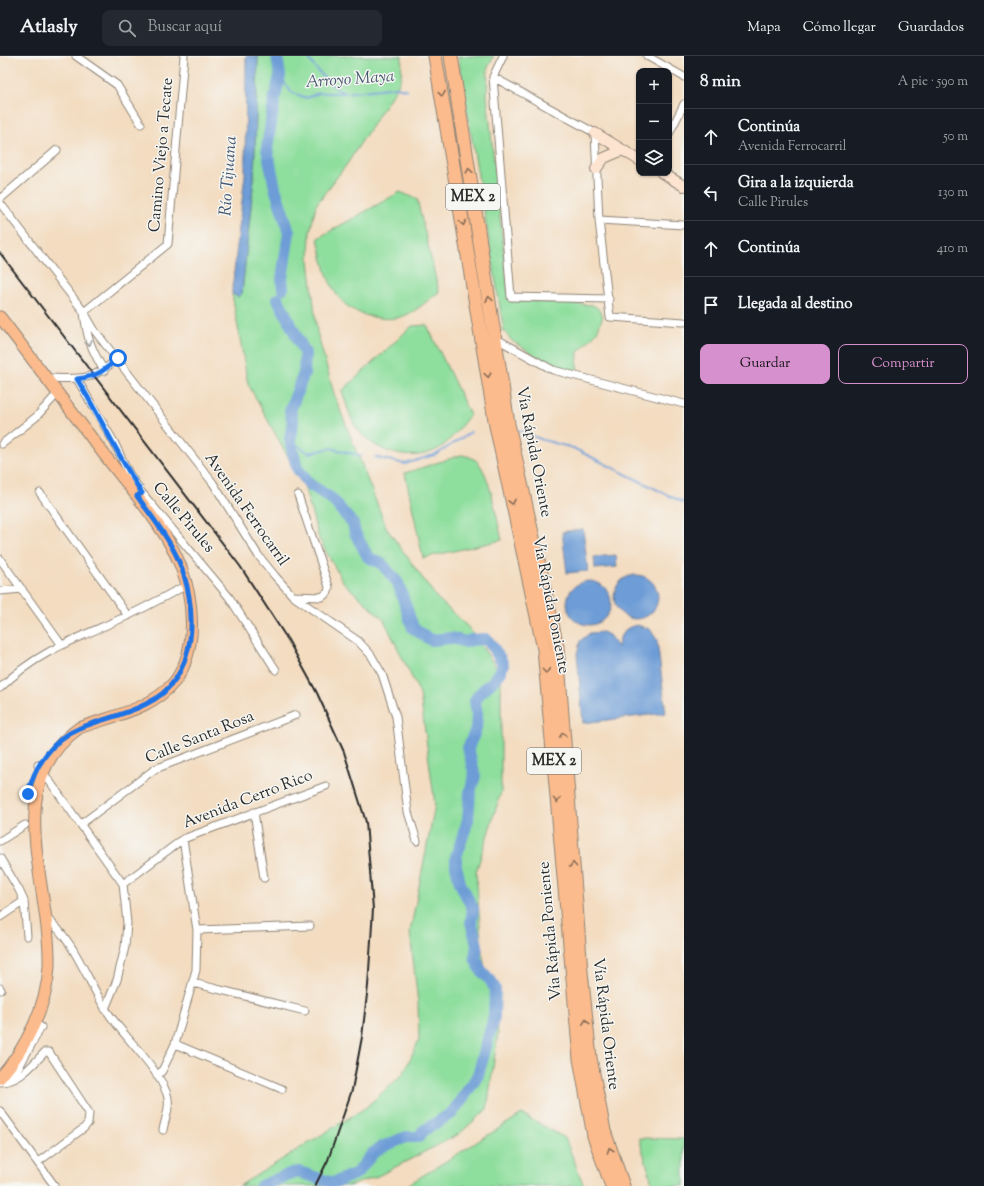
<!DOCTYPE html>
<html lang="es">
<meta charset="utf-8">
<style>
:root{--surface:#171b24;--page:#242831;--text:#f1f3f6;--muted:#9ea1a6;--line:#363941;--accent:#d690ce}
body{margin:0;font-family:"Sorts Mill Goudy",serif;background:var(--page);color:var(--text)}
.controls{position:absolute;right:12px;top:12px;display:grid;overflow:hidden;border-radius:8px;box-shadow:0 1px 3px #0004}
.controls button{width:36px;height:36px;display:grid;place-items:center;padding:0;border:0;border-bottom:1px solid var(--line);background:var(--surface);color:var(--text);font:20px sans-serif}
.stop{position:absolute;width:12px;height:12px;margin:-9px;border:3px solid #1a73e8;border-radius:50%;background:#fff}
.stop.end{background:#1a73e8;border-color:#fff;box-shadow:0 1px 4px #0008}
.list{margin:0;padding:0;list-style:none}
h2{display:flex;justify-content:space-between;align-items:center;height:52px;margin:0;padding:0 16px;font-size:17px}
h2 small{font-size:13px;font-weight:400;color:var(--muted)}
.list li{display:grid;grid-template-columns:26px 1fr auto;gap:12px;align-items:center;box-sizing:border-box;height:56px;padding:0 16px;border-top:1px solid var(--line)}
.list b{display:block;font-size:15px;white-space:nowrap}
.list p{margin:0;font-size:13px;white-space:nowrap;color:var(--muted)}
.list em{font-size:13px;font-style:normal;color:var(--muted)}
.actions{display:flex;gap:8px;padding:12px 16px}
.actions a{flex:1;padding:9px 0;border:1px solid var(--accent);border-radius:8px;text-align:center;font-size:14px;color:var(--accent)}
.actions .main{background:var(--accent);color:#111}
.icon{flex:none;width:22px;height:22px;fill:none;stroke:currentColor;stroke-width:2;stroke-linecap:round;stroke-linejoin:round}
.map{position:relative;flex:none;width:684px;height:1130px;overflow:hidden}
header{display:flex;align-items:center;gap:24px;box-sizing:border-box;height:56px;padding:0 20px;background:var(--surface);border-bottom:1px solid var(--line)}
header strong{font-size:19px}
nav{display:flex;gap:22px;margin-inline-start:auto;font-size:14px}
.search{width:280px;height:36px;background:var(--page);display:flex;align-items:center;gap:10px;box-sizing:border-box;padding:0 14px;border-radius:8px;color:var(--muted);font-size:15px}
main{display:flex}
aside{flex:1;background:var(--surface)}
.map>svg:first-child{display:block}
.green{fill:#8ede9d;stroke:#5c8464}
.water{fill:#6d9cd6;stroke:#4c6480}
.lines{fill:none;stroke-linecap:round;stroke-linejoin:round}
.stream{stroke:#6d9cd6;stroke-width:2}
.river{stroke:#6d9cd6;stroke-width:12}
.street-casing{stroke:#8f8476;stroke-width:9}
.secondary-casing{stroke:#8f8476;stroke-width:12}
.primary-casing{stroke:#8f8476;stroke-width:13}
.highway-casing{stroke:#8f8476;stroke-width:15}
.street{stroke:#fff;stroke-width:7}
.secondary{stroke:#fde4d1;stroke-width:10}
.primary{stroke:#fbbb8c;stroke-width:11}
.highway{stroke:#fbbb8c;stroke-width:13}
.rail{stroke:#2b2b2b;stroke-width:2}
.oneway{stroke:#896c57}
.oneway2{stroke:#a0a0a0}
.route{stroke:#1a73e8;stroke-width:5}
.labels{text-anchor:middle;dominant-baseline:central;stroke-width:3;stroke-linejoin:round;paint-order:stroke}
.shield{fill:#f6f6f2;stroke:#686867;stroke-width:1}
.shield-label{font-size:15px;font-weight:bold;fill:#2b2b2b}
.street-label{font-size:16px;fill:#2b2b2b;stroke:#f6f6f2}
.water-label{font-size:17px;font-style:italic;fill:#45586f;stroke:#f6f6f2}
</style>
<header>
<strong>Atlasly</strong>
<div class="search"><svg class="icon" aria-label="search" viewBox="0 0 24 24"><circle cx="10" cy="10" r="6"/><path d="M15 15l6 6"/></svg>Buscar aquí</div>
<nav><a>Mapa</a><a>Cómo llegar</a><a>Guardados</a></nav>
</header>
<main>
<div class="map">
<svg width="684" height="1130" viewBox="0 0 684 1130">
<rect width="100%" height="100%" fill="#f6f6f2"/>
<filter id="ink" filterUnits="userSpaceOnUse"><feTurbulence type="fractalNoise" baseFrequency=".025" numOctaves="2"/><feDisplacementMap in="SourceGraphic" scale="8" xChannelSelector="R" yChannelSelector="G"/><feConvolveMatrix kernelMatrix="1 2 1 2 8 2 1 2 1" color-interpolation-filters="sRGB"/></filter>
<filter id="wash" filterUnits="userSpaceOnUse"><feTurbulence type="fractalNoise" baseFrequency=".012" numOctaves="4" result="noise"/><feDisplacementMap in="SourceGraphic" scale="16" xChannelSelector="R" yChannelSelector="G"/><feGaussianBlur stdDeviation="0.9" result="paint"/><feColorMatrix in="noise" values="0 0 0 0 0 0 0 0 0 0 0 0 0 0 0 0 0 1.4 0 .05"/><feComposite in="paint" operator="in"/></filter>
<g filter="url(#wash)">
<rect width="100%" height="100%" fill="#f3dcc0"/>
<path class="green" d="M 258,0 L 402,0 L 401,22 L 397,31 L 347,108 L 316,149 L 310,176 L 309,204 L 317,276 L 335,341 L 387,473 L 437,542 L 469,572 L 501,618 L 501,736 L 476,816 L 482,896 L 498,977 L 487,1053 L 459,1078 L 376,1121 L 349,1130 L 239,1130 L 365,1052 L 403,1018 L 419,984 L 418,947 L 410,876 L 435,749 L 420,638 L 384,564 L 343,526 L 319,483 L 304,430 L 248,328 L 232,238 L 239,240 L 242,236 L 254,121 Z
M 458,0 L 494,0 L 488,11 L 487,40 L 509,244 L 593,249 L 600,254 L 603,260 L 597,276 L 578,296 L 577,315 L 554,311 L 512,285 L 504,275 Z
M 400,136 L 417,143 L 439,236 C 429,243 418,254 406,259 C 395,264 384,263 373,261 C 331,253 326,218 318,182 Z
M 427,269 L 470,359 C 462,368 452,384 441,391 C 415,408 377,398 358,374 C 351,366 346,346 342,335 L 412,270 Z
M 461,399 C 469,400 475,402 480,409 C 491,424 497,465 502,484 L 423,502 L 405,417 Z
M 522,1058 L 565,1082 L 584,1130 L 406,1130 Z
M 639,1082 L 684,1083 L 684,1130 L 653,1130 Z"/>
<path class="water" d="M 246,0 L 258,0 L 258,2 L 254,121 L 242,237 L 239,241 L 232,238 L 232,234 L 245,118 Z
M 583,473 L 588,515 L 567,517 L 562,476 Z
M 616,499 L 617,511 L 595,513 L 594,501 Z
M614 541a22 22 0 1 1 44 0a22 22 0 1 1-44 0Z
M567 547a22 22 0 1 1 44 0a22 22 0 1 1-44 0Z
M 637,569 L 650,573 L 657,584 L 666,657 L 583,667 L 577,598 L 580,585 L 590,577 L 603,576 L 609,579 L 618,591 C 619,578 625,571 637,569 Z"/>
<g class="lines">
<path class="stream" d="M 308,0 C 312,11 333,32 344,37
M 280,20 L 291,36 L 306,42 L 319,37 L 345,37 L 397,31 L 407,34
M 515,373 L 543,384 L 573,392 L 684,447
M 290,384 L 309,397 L 331,392 L 361,400
M 375,401 L 405,408 L 437,398 L 471,376"/>
<path class="river" d="M 277,0 L 280,20 L 275,40 L 267,93 L 275,132 L 289,176 L 282,223 L 283,232
M 261,1130 L 292,1117 L 299,1116 L 333,1127 L 357,1117 L 373,1097 L 382,1091 L 406,1081 L 419,1081 L 423,1075 L 452,1057 L 473,1027 L 478,1019 L 494,961 L 495,933 L 491,925 L 480,913 L 475,902 L 477,889 L 471,866 L 473,853 L 460,827 L 456,810 L 456,801 L 468,764 L 470,736 L 475,720 L 468,692 L 476,673 L 477,658 L 475,645 C 482,629 497,629 503,609 C 501,603 490,586 486,583 L 471,584 L 466,586 L 451,582 L 431,584 L 413,572 L 398,527 L 382,508 L 368,501 L 355,477 L 353,468 L 332,443 L 309,428 L 297,412 L 290,384 L 293,366 L 290,355 L 304,317 L 305,297 L 278,243"/>
</g>
</g>
<g filter="url(#ink)">
<g class="lines">
<g class="street-casing">
<path id="street" d="M 76,0 L 117,29 L 141,68
M 503,0 L 493,21 L 511,241 L 609,243
M 647,0 L 684,21
M 493,21 L 595,77 L 599,164 L 610,261 L 684,266
M 669,78 L 684,48
M 0,143 L 57,94
M 0,147 L 84,256 L 95,275 L 213,427 L 258,499 L 275,520 L 293,540 L 358,585 L 371,599 L 382,618 L 396,661 L 408,756 L 417,785
M 599,164 L 684,169
M 495,282 L 553,314 L 684,348
M 104,315 C 91,292 87,283 84,256 L 168,188 L 184,0
M 47,322 C 80,323 92,326 118,302
M 77,323 L 114,386 L 128,416 L 142,437 L 229,541 L 276,614
M 2,388 L 36,361 L 58,337
M 40,437 L 128,560
M 0,503 L 61,588
M 0,535 L 22,533
M 293,540 L 322,541 L 328,536 L 329,531 L 298,439
M 0,632 C 39,594 79,582 127,560 C 147,551 167,539 187,529
M 38,709 L 123,828 L 127,867 L 125,891 L 117,924 L 105,953
M 254,756 L 264,822
M 81,768 L 155,713 L 296,659
M 0,785 L 25,769
M 0,802 L 19,834 L 24,845 L 27,880
M 123,828 L 183,783 L 326,730
M 0,861 L 24,845
M 45,861 C 74,883 86,922 105,952 C 122,980 156,1008 167,1038 C 171,1050 165,1063 163,1074
M 197,874 L 310,870
M 193,927 L 305,955
M 0,932 L 1,934
M 175,988 L 282,1033
M 157,1020 L 162,1015 L 175,988 L 196,914 L 197,874 L 183,783
M 8,1025 L 19,1011 L 41,971 L 34,968
M 0,1026 C 20,1026 32,1009 45,996 L 49,996 L 89,1057 L 88,1067 L 84,1072 L 38,1106
M 0,1055 L 54,1129"/>
</g>
<g class="secondary-casing">
<path id="secondary" d="M 595,77 L 639,104
M 596,113 L 604,102 L 623,94
M 662,117 L 684,130"/>
</g>
<g class="primary-casing">
<path id="primary" d="M 0,261 C 37,309 73,358 110,406 C 134,437 167,474 181,511 C 194,545 198,594 175,625 C 152,654 111,660 79,672 C 0,729 51,825 49,910 C 47,950 26,992 0,1022"/>
</g>
<g class="highway-casing">
<path id="highway" d="M 435,0 L 496,370 L 544,593 L 580,1003 L 594,1080 L 612,1130
M 451,0 L 508,368 L 557,591 L 581,916 L 590,1002 L 604,1075 L 623,1130"/>
</g>
<use href="#street" class="street"/>
<use href="#secondary" class="secondary"/>
<use href="#primary" class="primary"/>
<use href="#highway" class="highway"/>
<path class="rail" d="M 0,197 L 240,510 L 288,584 L 317,637 L 344,696 L 366,766 L 373,853 L 368,930 L 362,981 L 352,1034 L 328,1104 L 315,1130"/>
</g>
<defs><path id="oneway-chevron" d="M-2-3.5L2.5 0L-2 3.5" fill="none" stroke-width="1.6" stroke-linecap="round" stroke-linejoin="round"/></defs>
<g class="oneway">
<use href="#oneway-chevron" transform="translate(442 38) rotate(80)"/>
<use href="#oneway-chevron" transform="translate(469 115) rotate(-99)"/>
<use href="#oneway-chevron" transform="translate(463 167) rotate(80)"/>
<use href="#oneway-chevron" transform="translate(489 243) rotate(-99)"/>
<use href="#oneway-chevron" transform="translate(488 319) rotate(81)"/>
<use href="#oneway-chevron" transform="translate(512 446) rotate(78)"/>
<use href="#oneway-chevron" transform="translate(546 615) rotate(85)"/>
<use href="#oneway-chevron" transform="translate(563 679) rotate(-94)"/>
<use href="#oneway-chevron" transform="translate(557 744) rotate(85)"/>
<use href="#oneway-chevron" transform="translate(573 809) rotate(-94)"/>
<use href="#oneway-chevron" transform="translate(586 966) rotate(-96)"/>
<use href="#oneway-chevron" transform="translate(610 1094) rotate(-109)"/>
</g>
<use class="oneway2" href="#oneway-chevron" transform="translate(89 287) rotate(71)"/>
</g>
<g class="lines" filter="url(#ink)">
<path class="route" d="M 28,738 C 34,710 53,683 80,672 C 102,663 125,659 146,648 C 200,622 199,549 177,501 C 167,479 151,460 137,440 L 142,437 C 118,400 100,360 77,323 C 97,320 103,316 118,302"/>
</g>
<g class="labels">
<g class="shield">
<rect x="446" y="128" width="54" height="26" rx="3"/>
<rect x="527" y="692" width="54" height="26" rx="3"/>
</g>
<g class="shield-label">
<text x="473" y="141">MEX 2</text>
<text x="554" y="705">MEX 2</text>
</g>
<g class="street-label">
<text transform="translate(162 99) rotate(-85)">Camino Viejo a Tecate</text>
<text transform="translate(533 396) rotate(79)">Vía Rápida Oriente</text>
<text transform="translate(246 454) rotate(55)">Avenida Ferrocarril</text>
<text transform="translate(183 462) rotate(50)">Calle Pirules</text>
<text transform="translate(550 549) rotate(79)">Vía Rápida Poniente</text>
<text transform="translate(200 682) rotate(-22)">Calle Santa Rosa</text>
<text transform="translate(248 744) rotate(-21)">Avenida Cerro Rico</text>
<text transform="translate(551 875) rotate(-95)">Vía Rápida Poniente</text>
<text transform="translate(605 968) rotate(83)">Vía Rápida Oriente</text>
</g>
<g class="water-label">
<text transform="translate(350 24) rotate(-4)">Arroyo Maya</text>
<text transform="translate(229 120) rotate(-86)">Río Tijuana</text>
</g>
</g>
</svg>
<div class="controls">
<button>+</button>
<button>−</button>
<button><svg class="icon" aria-label="layers" viewBox="0 0 24 24"><path d="M12 4l9 5-9 5-9-5zM3 14l9 5 9-5"/></svg></button>
</div>
<div class="stop" style="left:118px;top:302px"></div>
<div class="stop end" style="left:28px;top:738px"></div>
</div>
<aside>
<h2>8 min<small>A pie · 590 m</small></h2>
<ul class="list">
<li><svg class="icon" aria-label="ahead" viewBox="0 0 24 24"><path d="M12 20V5M6 11l6-6 6 6"/></svg><div><b>Continúa</b><p>Avenida Ferrocarril</p></div><em>50 m</em></li>
<li><svg class="icon" aria-label="left" viewBox="0 0 24 24"><path d="M17 20v-9H6M10 6l-5 5 5 5"/></svg><div><b>Gira a la izquierda</b><p>Calle Pirules</p></div><em>130 m</em></li>
<li><svg class="icon" aria-label="ahead" viewBox="0 0 24 24"><path d="M12 20V5M6 11l6-6 6 6"/></svg><div><b>Continúa</b></div><em>410 m</em></li>
<li><svg class="icon" aria-label="arrive" viewBox="0 0 24 24"><path d="M6 21V4h12l-3 4 3 4H6"/></svg><div><b>Llegada al destino</b></div></li>
</ul>
<div class="actions"><a class="main">Guardar</a><a>Compartir</a></div>
</aside>
</main>
